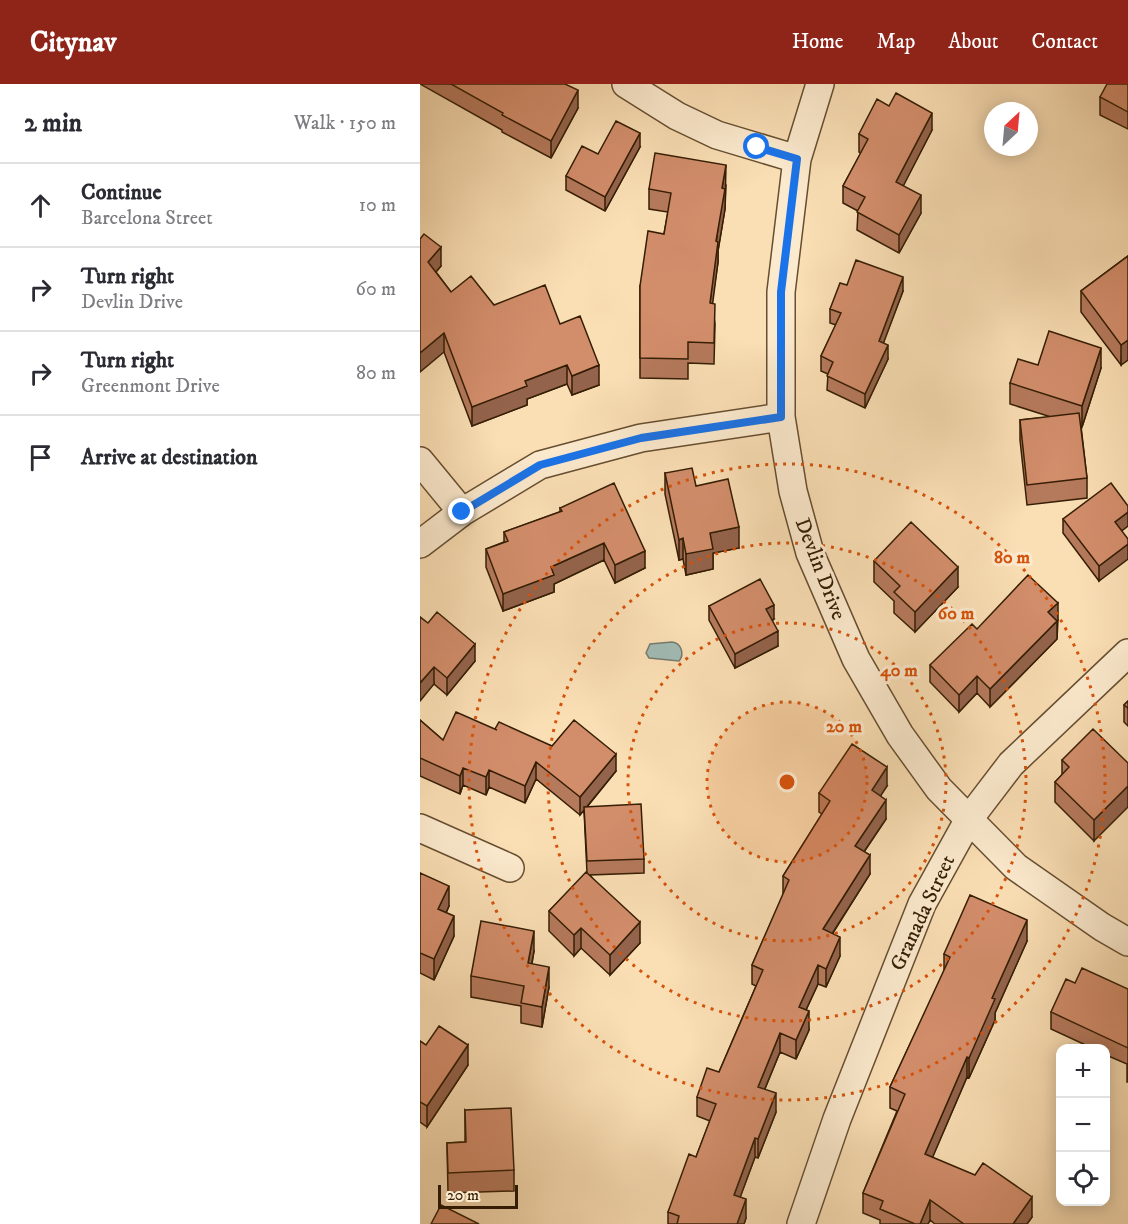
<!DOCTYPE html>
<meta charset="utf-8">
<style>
:root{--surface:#fff;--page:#f2f2f3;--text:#2b2b33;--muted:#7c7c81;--line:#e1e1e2;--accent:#8f2418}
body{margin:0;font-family:"IM FELL DW Pica",serif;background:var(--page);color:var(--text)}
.controls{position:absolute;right:18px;bottom:18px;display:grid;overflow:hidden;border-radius:12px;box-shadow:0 3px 15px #0003}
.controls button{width:54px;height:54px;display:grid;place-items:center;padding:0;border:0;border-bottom:2px solid var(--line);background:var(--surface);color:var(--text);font:30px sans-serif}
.compass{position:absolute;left:564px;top:18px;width:54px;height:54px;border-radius:50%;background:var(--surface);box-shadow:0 3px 15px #0003;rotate:26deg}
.scale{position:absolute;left:18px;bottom:15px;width:80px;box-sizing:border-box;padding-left:6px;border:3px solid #351e04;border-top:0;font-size:16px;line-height:21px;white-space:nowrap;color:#351e04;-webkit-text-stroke:4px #fceace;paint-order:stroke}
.stop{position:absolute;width:18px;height:18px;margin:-14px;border:4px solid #1a73e8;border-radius:50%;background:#fff}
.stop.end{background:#1a73e8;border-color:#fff;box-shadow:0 2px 6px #0008}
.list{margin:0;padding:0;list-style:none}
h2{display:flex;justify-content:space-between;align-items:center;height:78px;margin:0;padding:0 24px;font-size:26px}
h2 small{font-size:20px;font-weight:400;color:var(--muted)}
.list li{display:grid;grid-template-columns:39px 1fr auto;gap:18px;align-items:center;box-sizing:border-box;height:84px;padding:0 24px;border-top:2px solid var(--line)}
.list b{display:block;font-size:22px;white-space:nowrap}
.list p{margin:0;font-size:20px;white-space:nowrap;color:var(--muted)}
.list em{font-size:20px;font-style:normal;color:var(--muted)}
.icon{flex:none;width:33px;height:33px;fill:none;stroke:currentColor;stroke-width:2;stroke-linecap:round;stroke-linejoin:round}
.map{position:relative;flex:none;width:708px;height:1140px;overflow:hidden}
header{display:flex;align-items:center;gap:36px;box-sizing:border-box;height:84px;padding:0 30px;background:var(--accent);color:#fff}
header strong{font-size:28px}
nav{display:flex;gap:33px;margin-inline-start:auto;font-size:21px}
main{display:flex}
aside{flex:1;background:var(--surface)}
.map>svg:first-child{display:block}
.water{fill:#a1bbb5;stroke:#767c6e;stroke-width:1.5}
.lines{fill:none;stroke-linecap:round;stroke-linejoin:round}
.minor-casing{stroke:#664e30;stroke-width:30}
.minor{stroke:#fceace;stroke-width:27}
.wall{fill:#b5795c;stroke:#351e04;stroke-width:1.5}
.shaded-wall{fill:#93634b;stroke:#351e04;stroke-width:1.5}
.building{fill:#d28d6b;stroke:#351e04;stroke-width:1.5}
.route{stroke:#1a73e8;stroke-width:8}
.ring{fill:none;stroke:#d6530b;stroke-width:3;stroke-dasharray:3 6}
.labels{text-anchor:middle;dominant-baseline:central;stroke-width:6;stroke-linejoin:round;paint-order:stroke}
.street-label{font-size:21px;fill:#351e04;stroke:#fceace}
.centre{fill:#d6530b;stroke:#fceace;stroke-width:3}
.ring-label{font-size:18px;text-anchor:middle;font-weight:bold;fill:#d6530b;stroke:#fceace;stroke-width:6;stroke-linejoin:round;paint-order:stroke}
</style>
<header>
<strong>Citynav</strong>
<nav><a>Home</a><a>Map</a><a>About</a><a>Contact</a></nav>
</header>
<main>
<aside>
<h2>2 min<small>Walk · 150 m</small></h2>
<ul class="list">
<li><svg class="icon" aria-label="ahead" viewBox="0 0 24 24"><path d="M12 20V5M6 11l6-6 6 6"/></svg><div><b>Continue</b><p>Barcelona Street</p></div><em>10 m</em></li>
<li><svg class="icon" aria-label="right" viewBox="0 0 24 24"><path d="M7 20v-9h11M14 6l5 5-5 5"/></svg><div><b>Turn right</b><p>Devlin Drive</p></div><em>60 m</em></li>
<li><svg class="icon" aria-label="right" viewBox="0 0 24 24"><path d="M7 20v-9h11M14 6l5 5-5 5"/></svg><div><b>Turn right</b><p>Greenmont Drive</p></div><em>80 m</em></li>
<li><svg class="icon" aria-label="arrive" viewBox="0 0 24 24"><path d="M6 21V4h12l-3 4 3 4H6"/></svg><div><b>Arrive at destination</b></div></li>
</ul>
</aside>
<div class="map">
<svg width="708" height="1140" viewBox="0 0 708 1140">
<rect width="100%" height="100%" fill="#fadeb4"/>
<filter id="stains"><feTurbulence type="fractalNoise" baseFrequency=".00333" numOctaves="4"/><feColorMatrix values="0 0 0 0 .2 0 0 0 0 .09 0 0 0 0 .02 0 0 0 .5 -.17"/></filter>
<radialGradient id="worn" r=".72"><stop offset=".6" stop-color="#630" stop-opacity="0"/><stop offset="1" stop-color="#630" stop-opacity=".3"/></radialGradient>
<path class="water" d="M 252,558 C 261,559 265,570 259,577 L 229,574 L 226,569 L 230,560 Z"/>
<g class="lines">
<g class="minor-casing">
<path id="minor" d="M 206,0 L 257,32 L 297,51 L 377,75
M 400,0 L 377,75 L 361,208 L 361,333 L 373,407 L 390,469 L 436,575 L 480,651 L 519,705 L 596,783 L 682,843 L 708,858
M 0,377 L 42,428
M 0,460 L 42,428 L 120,381 L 221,354 L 361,333
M 0,744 L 90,784
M 381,1140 L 417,1035 L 502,820 L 549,735 L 591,680 L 708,569"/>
</g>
<use href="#minor" class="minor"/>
</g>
<path class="wall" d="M 0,0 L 145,0 L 158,24 L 131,74 L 82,48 L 82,46 Z
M 708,0 L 708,45 L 680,31 L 680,13 Z
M 512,46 L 483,102 L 501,129 L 479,169 L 437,146 L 438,127 L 423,119 L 423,102 L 441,69 L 439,68 L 439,50 Z
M 220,63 L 185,127 L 146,106 L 146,92 L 178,70 Z
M 306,101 L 305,125 L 298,167 L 298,178 L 292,219 L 295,240 L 294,280 L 268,279 L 268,295 L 220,294 L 220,202 L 244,150 L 248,128 L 229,125 L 229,105 Z
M 0,155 L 21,182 L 16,188 L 31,208 L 140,240 L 179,301 L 152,311 L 147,300 L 107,315 L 107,321 L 52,342 L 24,268 Z
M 708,172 L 701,281 L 661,228 L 661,207 Z
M 427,201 L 483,207 L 463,259 L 468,275 L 445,324 L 407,306 L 408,290 L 401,287 L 401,272 L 416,241 L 410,239 L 410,225 Z
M 618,281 L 681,284 L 662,343 L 661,342 L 667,394 L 667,414 L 607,421 L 600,356 L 600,336 L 631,333 L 590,320 L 590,299 Z
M 245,389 L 276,402 L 319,464 L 293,469 L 293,485 L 266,491 L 263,475 L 259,476 L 245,410 Z
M 140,424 L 225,484 L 195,499 L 184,476 L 134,500 L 134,508 L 83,527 L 66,483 L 66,465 L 84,458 L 84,448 L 140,428 Z
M 643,435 L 702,447 L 679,497 L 643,449 Z
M 454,477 L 538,503 L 495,548 L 474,529 L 474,517 L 454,498 Z
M 289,522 L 354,535 L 352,537 L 358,562 L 315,584 L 289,536 Z
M 0,533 L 55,577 L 27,611 L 14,600 Z
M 638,536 L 637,555 L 570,623 L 557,609 L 539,628 L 510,598 L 510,581 L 557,545 Z
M 708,617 L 708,642 L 704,638 L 704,621 Z
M 0,636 L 23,656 L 75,645 L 132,662 L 196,687 L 167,723 L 224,775 L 224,789 L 170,791 L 220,859 L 190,891 L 161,864 L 154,872 L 129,847 L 129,827 L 167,789 L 164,726 L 160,731 L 116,695 L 105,719 L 69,703 L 66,711 L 43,701 L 40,710 L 0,692 Z
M 642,676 L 708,679 L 674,757 L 635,718 L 635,698 L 642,691 Z
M 467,702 L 460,712 L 466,735 L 444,768 L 450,790 L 413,849 L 420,872 L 406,903 L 398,900 L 386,926 L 389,946 L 376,975 L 360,968 L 345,1005 L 356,1028 L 338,1074 L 335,1073 L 320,1113 L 326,1134 L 324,1140 L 248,1140 L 248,1128 L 276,1073 L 290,1037 L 277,1032 L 277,1013 L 299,988 L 336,902 L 332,900 L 332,881 L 363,811 L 363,792 L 402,730 L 399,728 L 399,709 Z
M 0,789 L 29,822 L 26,829 L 34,852 L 14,896 L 0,889 Z
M 607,857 L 575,929 L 575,936 L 549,994 L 547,993 L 512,1074 L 612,1133 L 607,1140 L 515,1140 L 510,1136 L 508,1140 L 460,1140 L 460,1136 L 443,1129 L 443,1109 L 477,1027 L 470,1024 L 470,1003 L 524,888 L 524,870 Z
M 114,867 L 112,880 L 129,903 L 122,943 L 101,939 L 101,922 L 51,913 L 51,892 Z
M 655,899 L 708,905 L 708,998 L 707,998 L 707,980 L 686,971 L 686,964 L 672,964 L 631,945 L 631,928 Z
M 0,957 L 6,961 L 48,981 L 7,1043 L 0,1038 Z
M 45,1026 L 94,1086 L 94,1107 L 28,1109 L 27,1059 L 45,1058 Z"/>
<path class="shaded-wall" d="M 158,6 L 158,24 L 131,74 L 131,57 Z
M 512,29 L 512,46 L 476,116 L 476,98 Z
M 220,49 L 220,63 L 185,127 L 185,113 Z
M 306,81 L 305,125 L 298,167 L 298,178 L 290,240 L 290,219 L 302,104 Z
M 501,111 L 501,129 L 479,169 L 479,151 Z
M 21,163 L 21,182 L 8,197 L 8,178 Z
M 483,193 L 483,207 L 459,271 L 459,257 Z
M 24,249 L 24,268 L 0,288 L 0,269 Z
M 708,256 L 708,276 L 701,281 L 701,261 Z
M 468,261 L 468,275 L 445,324 L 445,310 Z
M 681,264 L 681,284 L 662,343 L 662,322 Z
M 147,281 L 147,300 L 107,315 L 107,321 L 52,342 L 52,323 L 105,297 Z
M 179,281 L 179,301 L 152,311 L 152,292 Z
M 708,428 L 708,442 L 695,452 L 695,438 Z
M 319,443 L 319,464 L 293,469 L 293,485 L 266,491 L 266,470 L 290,449 Z
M 263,454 L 263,475 L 259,476 L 259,456 Z
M 184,459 L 184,476 L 134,500 L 134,508 L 83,527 L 83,510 L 131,483 Z
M 708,460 L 708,475 L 679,497 L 679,482 Z
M 225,467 L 225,484 L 195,499 L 195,481 Z
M 538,483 L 538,503 L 495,548 L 495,528 Z
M 638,519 L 638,536 L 628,546 L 628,528 Z
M 354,521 L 354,535 L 346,540 L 346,525 Z
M 637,537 L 637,555 L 570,623 L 570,605 Z
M 358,547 L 358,562 L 315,584 L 315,570 Z
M 55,560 L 55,577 L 27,611 L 27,594 Z
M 14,583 L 14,600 L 0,617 L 0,599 Z
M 557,592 L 557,609 L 539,628 L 539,611 Z
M 196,670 L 196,687 L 160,731 L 160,713 Z
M 116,678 L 116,695 L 105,719 L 105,702 Z
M 467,683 L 467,702 L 452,725 L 452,706 Z
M 43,684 L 43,701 L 40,710 L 40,692 Z
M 69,686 L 69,703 L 66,711 L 66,693 Z
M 708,702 L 708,723 L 674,757 L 674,736 Z
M 466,716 L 466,735 L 435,781 L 435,762 Z
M 450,771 L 450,790 L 403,864 L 403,845 Z
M 29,802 L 29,822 L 18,846 L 18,825 Z
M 34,832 L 34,852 L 14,896 L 14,875 Z
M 607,836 L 607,857 L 575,929 L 575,936 L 549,994 L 549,974 L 572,914 Z
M 220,838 L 220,859 L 190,891 L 190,871 Z
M 161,844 L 161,864 L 154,872 L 154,851 Z
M 114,847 L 114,867 L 108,899 L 108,879 Z
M 420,853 L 420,872 L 406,903 L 406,885 Z
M 398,881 L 398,900 L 379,941 L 379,923 Z
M 129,883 L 129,903 L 122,943 L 122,923 Z
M 389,927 L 389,946 L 376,975 L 376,956 Z
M 360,949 L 360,968 L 338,1021 L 338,1003 Z
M 48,961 L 48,981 L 7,1043 L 7,1022 Z
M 547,973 L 547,993 L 505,1091 L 505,1070 Z
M 356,1009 L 356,1028 L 338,1074 L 338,1055 Z
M 335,1054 L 335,1073 L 314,1130 L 314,1111 Z
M 612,1113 L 612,1133 L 607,1140 L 593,1140 Z
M 326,1115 L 326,1134 L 324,1140 L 317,1140 Z
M 510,1116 L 510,1136 L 508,1140 L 500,1140 Z"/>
<path class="building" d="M 31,0 L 145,0 L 158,6 L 131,57 L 82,31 L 83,29 Z
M 687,0 L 708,0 L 708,28 L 680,13 Z
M 476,9 L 512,29 L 476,98 L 501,111 L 479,151 L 437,128 L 445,113 L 423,102 L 448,55 L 439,50 L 457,15 L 469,22 Z
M 196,37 L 220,49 L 185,113 L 146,92 L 162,62 L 178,70 Z
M 235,69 L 306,81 L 302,104 L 305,105 L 296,157 L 298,158 L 290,219 L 295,220 L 294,259 L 268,258 L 268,275 L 220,274 L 220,202 L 228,147 L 244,150 L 251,109 L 229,105 Z
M 4,150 L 21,163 L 8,178 L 31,208 L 51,192 L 74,221 L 125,201 L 140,240 L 160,232 L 179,281 L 152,292 L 147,281 L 105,297 L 107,302 L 52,323 L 24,249 L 0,269 L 0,155 Z
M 708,172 L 708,256 L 701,261 L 661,207 Z
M 436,176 L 483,193 L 459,257 L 468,261 L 445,310 L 407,292 L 413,278 L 401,272 L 421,229 L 410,225 L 420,199 L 427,201 Z
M 629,247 L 681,264 L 662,322 L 590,299 L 598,275 L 618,281 Z
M 659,329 L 667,394 L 607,401 L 600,336 Z
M 272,384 L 276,402 L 308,395 L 319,443 L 290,449 L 293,465 L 266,470 L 263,454 L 259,456 L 245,389 Z
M 194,399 L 225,467 L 195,481 L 184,459 L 131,483 L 134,491 L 83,510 L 66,465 L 88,457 L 84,448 L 142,427 L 140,424 Z
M 691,399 L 708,422 L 708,428 L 695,438 L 708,455 L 708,460 L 679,482 L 643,435 Z
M 491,438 L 538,483 L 495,528 L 474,508 L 480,502 L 454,477 Z
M 608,491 L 638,519 L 628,528 L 637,537 L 570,605 L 557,592 L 539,611 L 510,581 L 552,540 L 557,545 Z
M 340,495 L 354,521 L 346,525 L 358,547 L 315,570 L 289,522 Z
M 17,528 L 55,560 L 27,594 L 14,583 L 0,599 L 0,533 L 8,539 Z
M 708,617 L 708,624 L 704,621 Z
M 36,628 L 77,646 L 75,645 L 79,638 L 132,662 L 154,636 L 196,670 L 160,713 L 116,678 L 105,702 L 69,686 L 66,693 L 43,684 L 40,692 L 0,674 L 0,636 L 23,656 Z
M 673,645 L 708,679 L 708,702 L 674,736 L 635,698 L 649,683 L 642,676 Z
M 432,660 L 467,683 L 452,706 L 466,716 L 435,762 L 450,771 L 403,845 L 420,853 L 406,885 L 398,881 L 379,923 L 389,927 L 376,956 L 360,949 L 338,1003 L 356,1009 L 338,1055 L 335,1054 L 314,1111 L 326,1115 L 317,1140 L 257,1140 L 259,1132 L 248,1128 L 269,1070 L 276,1073 L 296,1020 L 277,1013 L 287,984 L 299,988 L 343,886 L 332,881 L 369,796 L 363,792 L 410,717 L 399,709 Z
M 221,720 L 224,775 L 167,777 L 164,723 Z
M 166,788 L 220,838 L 190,871 L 161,844 L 154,851 L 129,827 Z
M 0,789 L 29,802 L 18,825 L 34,832 L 14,875 L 0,869 Z
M 550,811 L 607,836 L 572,914 L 575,915 L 549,974 L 547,973 L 505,1070 L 555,1091 L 563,1079 L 612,1113 L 593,1140 L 544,1140 L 510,1116 L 500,1140 L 495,1140 L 460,1125 L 463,1117 L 443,1109 L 485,1010 L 470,1003 L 530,873 L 524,870 Z
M 61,837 L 114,847 L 108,879 L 129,883 L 122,923 L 101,919 L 104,902 L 51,892 Z
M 662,884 L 708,905 L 708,964 L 631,928 L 646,895 L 655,899 Z
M 19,942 L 48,961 L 7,1022 L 0,1018 L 0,957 L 6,961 Z
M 91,1024 L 94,1086 L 28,1089 L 27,1059 L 46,1058 L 45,1026 Z
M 21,1121 L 59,1140 L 11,1140 Z"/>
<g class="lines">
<path class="route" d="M 42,428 L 120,381 L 221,354 L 361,333 L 361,208 L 377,75 L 337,63"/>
</g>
<circle cx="367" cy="698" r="80" fill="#d6530b" fill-opacity=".12"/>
<g class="ring">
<circle cx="367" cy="698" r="80"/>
<circle cx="367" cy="698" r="159"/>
<circle cx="367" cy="698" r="239"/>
<circle cx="367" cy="698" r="318"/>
</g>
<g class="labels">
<g class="street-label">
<text transform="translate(400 485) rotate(69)">Devlin Drive</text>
<text transform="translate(503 829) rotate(-65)">Granada Street</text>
</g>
</g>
<circle cx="367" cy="698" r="9" class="centre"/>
<g class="ring-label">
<text x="592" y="479">80 m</text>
<text x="536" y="535">60 m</text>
<text x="479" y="592">40 m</text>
<text x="424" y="648">20 m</text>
</g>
<rect width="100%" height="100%" filter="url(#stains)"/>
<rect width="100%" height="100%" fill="url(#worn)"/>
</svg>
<div class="controls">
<button>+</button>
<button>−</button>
<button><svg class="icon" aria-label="locate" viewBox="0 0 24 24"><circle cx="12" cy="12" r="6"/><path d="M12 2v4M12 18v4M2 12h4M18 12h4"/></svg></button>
</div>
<svg class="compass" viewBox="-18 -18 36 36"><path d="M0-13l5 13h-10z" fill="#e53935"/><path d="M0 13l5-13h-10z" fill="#7c7c81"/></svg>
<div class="scale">20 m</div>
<div class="stop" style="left:337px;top:63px"></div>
<div class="stop end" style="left:42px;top:428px"></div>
</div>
</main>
